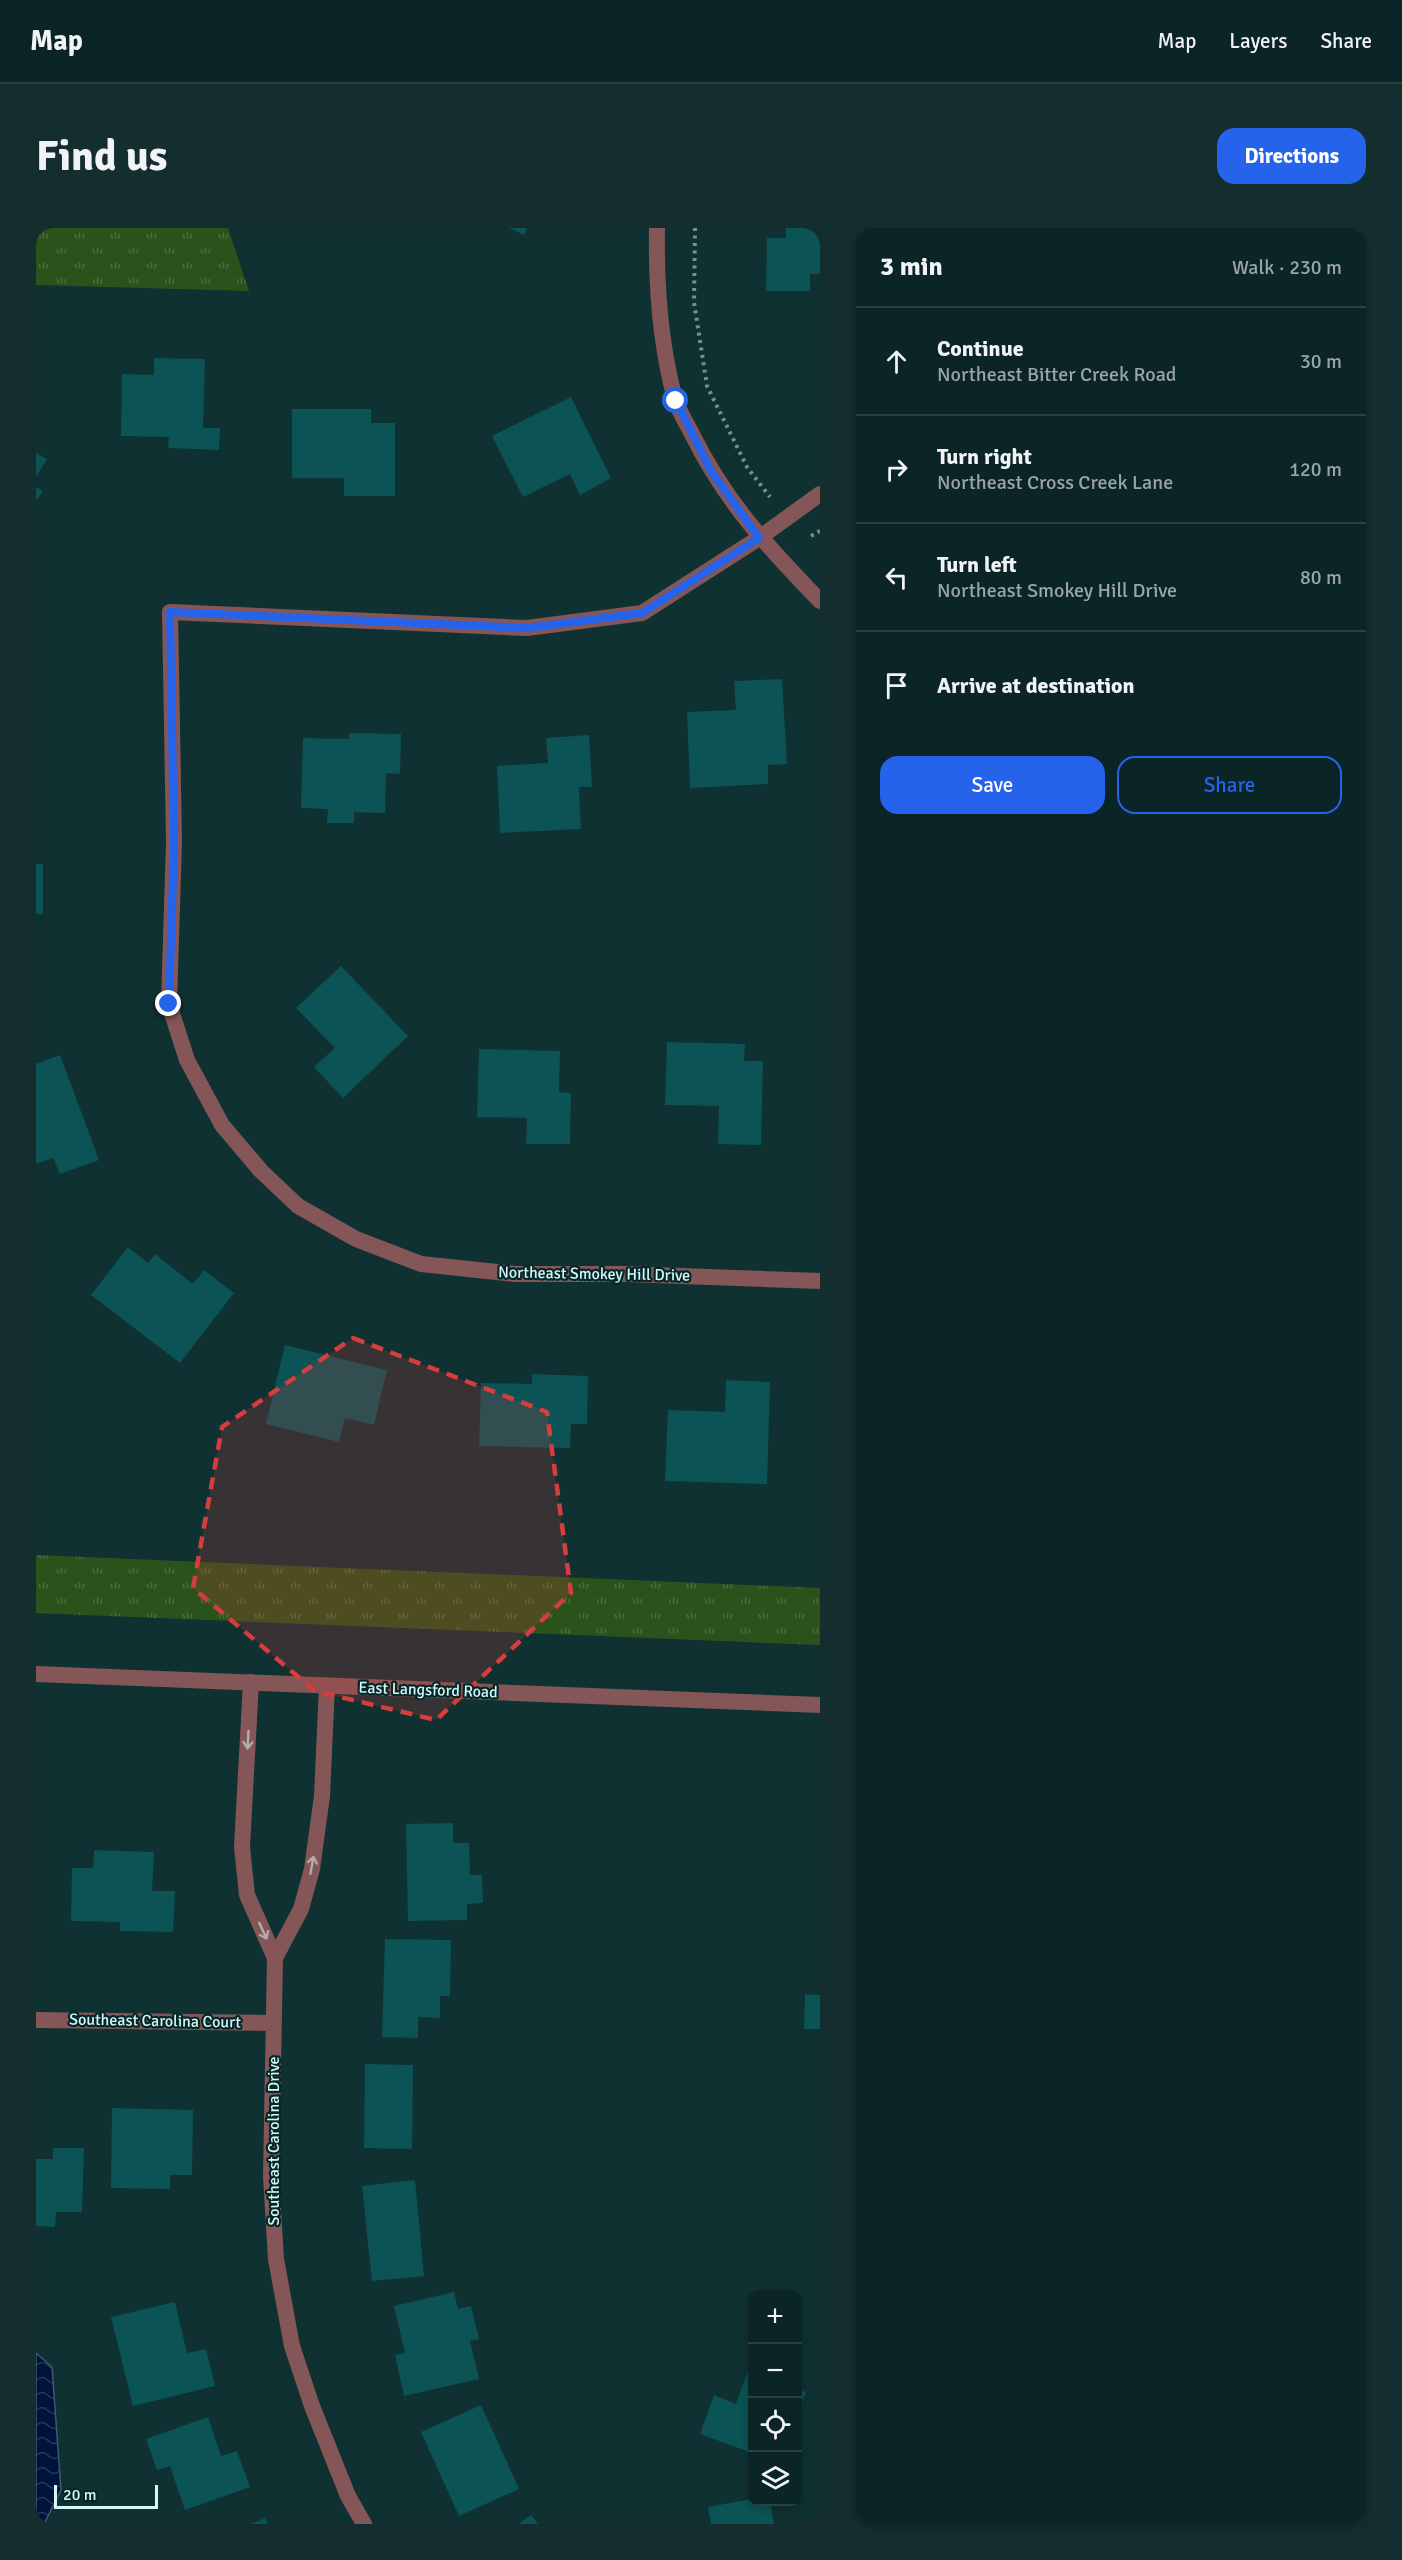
<!DOCTYPE html>
<meta charset="utf-8">
<style>
:root{--surface:#0b2526;--page:#142d2e;--text:#f1f3f6;--muted:#9aa5a7;--line:#2b4243;--accent:#2563eb}
body{margin:0;font-family:Signika,sans-serif;background:var(--page);color:var(--text)}
.controls{position:absolute;right:18px;bottom:18px;display:grid;overflow:hidden;border-radius:12px;box-shadow:0 3px 9px #0003}
.controls button{width:54px;height:54px;display:grid;place-items:center;padding:0;border:0;border-bottom:2px solid var(--line);background:var(--surface);color:var(--text);font:30px sans-serif}
.scale{position:absolute;left:18px;bottom:15px;width:104px;box-sizing:border-box;padding-left:6px;border:3px solid #d7f6f7;border-top:0;font-size:16px;line-height:21px;white-space:nowrap;color:#d7f6f7;-webkit-text-stroke:4px #042728;paint-order:stroke}
.stop{position:absolute;width:18px;height:18px;margin:-14px;border:4px solid #2563eb;border-radius:50%;background:#fff}
.stop.end{background:#2563eb;border-color:#fff;box-shadow:0 2px 6px #0008}
.list{margin:0;padding:0;list-style:none}
h2{display:flex;justify-content:space-between;align-items:center;height:78px;margin:0;padding:0 24px;font-size:26px}
h2 small{font-size:20px;font-weight:400;color:var(--muted)}
.list li{display:grid;grid-template-columns:39px 1fr auto;gap:18px;align-items:center;box-sizing:border-box;height:108px;padding:0 24px;border-top:2px solid var(--line)}
.list b{display:block;font-size:22px;white-space:nowrap}
.list p{margin:0;font-size:20px;white-space:nowrap;color:var(--muted)}
.list em{font-size:20px;font-style:normal;color:var(--muted)}
.actions{display:flex;gap:12px;padding:18px 24px}
.actions a{flex:1;padding:14px 0;border:2px solid var(--accent);border-radius:18px;text-align:center;font-size:21px;color:var(--accent)}
.actions .main{background:var(--accent);color:#fff}
.icon{flex:none;width:33px;height:33px;fill:none;stroke:currentColor;stroke-width:2;stroke-linecap:round;stroke-linejoin:round}
.map{position:relative;flex:none;width:784px;height:2296px;overflow:hidden;border-radius:18px}
header{display:flex;align-items:center;gap:36px;box-sizing:border-box;height:84px;padding:0 30px;background:var(--surface);border-bottom:2px solid var(--line)}
header strong{font-size:28px}
nav{display:flex;gap:33px;margin-inline-start:auto;font-size:21px}
.intro{display:flex;align-items:center;justify-content:space-between;box-sizing:border-box;height:144px;padding:0 36px}
h1{margin:0;font-size:42px}
.button{padding:15px 27px;border-radius:18px;background:var(--accent);color:#fff;font-size:21px;font-weight:700}
main{display:flex;gap:36px;padding:0 36px}
aside{flex:1;background:var(--surface);border-radius:18px;box-shadow:0 3px 9px #0003}
.map>svg:first-child{display:block}
.grass{fill:url(#grass-tufts)}
.water{fill:url(#water-waves);stroke:#405873;stroke-width:1.5}
.building{fill:#0b5355}
.lines{fill:none;stroke-linecap:round;stroke-linejoin:round}
.path{stroke:#719192;stroke-width:4;stroke-dasharray:3 4.5;stroke-linecap:butt}
.minor{stroke:#845657;stroke-width:16}
.tertiary{stroke:#845657;stroke-width:16}
.oneway{stroke:#b2aeaf}
.route{stroke:#2563eb;stroke-width:8}
.marked{fill:#d63d3d;fill-opacity:0.2;stroke:#d63d3d;stroke-width:4.5;stroke-dasharray:12 8;stroke-linejoin:round}
.labels{text-anchor:middle;dominant-baseline:central;stroke-width:4.5;stroke-linejoin:round;paint-order:stroke}
.street-label{font-size:16px;fill:#d7f6f7;stroke:#042728}
</style>
<header>
<strong>Map</strong>
<nav><a>Map</a><a>Layers</a><a>Share</a></nav>
</header>
<div class="intro"><h1>Find us</h1><a class="button">Directions</a></div>
<main>
<div class="map">
<svg width="784" height="2296" viewBox="0 0 784 2296">
<defs>
<pattern id="grass-tufts" width="24" height="20" patternUnits="userSpaceOnUse" patternTransform="scale(1.5)"><rect width="24" height="20" fill="#2c521c"/><path d="M3 7l-1-3M5 7V3M7 7l1-3M15 17l-1-3M17 17v-4M19 17l1-3" fill="none" stroke="#4a6c3e"/></pattern>
<pattern id="water-waves" width="16" height="10" patternUnits="userSpaceOnUse" patternTransform="scale(1.5)"><rect width="16" height="10" fill="#00143b"/><path d="M0 5q4-4 8 0t8 0" fill="none" stroke="#243758"/></pattern>
</defs>
<rect width="100%" height="100%" fill="#0f3132"/>
<path class="grass" d="M 0,0 L 192,0 L 213,63 L 0,57 Z
M 0,1327 L 784,1360 L 784,1417 L 0,1385 Z"/>
<path class="water" d="M 0,2125 L 16,2139 L 25,2262 L 8,2296 L 0,2296 Z"/>
<path class="building" d="M 473,0 L 491,0 L 488,7 Z
M 750,0 L 784,0 L 784,46 L 774,46 L 774,63 L 730,63 L 731,10 L 750,10 Z
M 118,130 L 169,131 L 167,200 L 184,200 L 183,222 L 132,220 L 133,209 L 85,208 L 86,146 L 118,147 Z
M 535,169 L 575,250 L 544,267 L 534,246 L 487,269 L 456,208 Z
M 256,181 L 335,181 L 335,195 L 359,195 L 359,268 L 308,268 L 308,250 L 256,250 Z
M 0,225 L 11,231 L 0,249 Z
M 0,259 L 7,263 L 0,273 Z
M 746,451 L 751,536 L 732,537 L 732,556 L 654,560 L 651,484 L 700,482 L 698,453 Z
M 313,505 L 365,506 L 364,546 L 350,545 L 349,585 L 318,584 L 318,595 L 291,595 L 292,581 L 265,580 L 267,510 L 313,511 Z
M 553,507 L 556,559 L 543,559 L 545,601 L 464,605 L 461,538 L 512,535 L 510,510 Z
M 0,636 L 7,636 L 7,686 L 0,686 Z
M 305,738 L 372,808 L 307,870 L 278,839 L 299,820 L 260,780 Z
M 631,814 L 709,816 L 708,833 L 727,833 L 725,917 L 682,916 L 683,878 L 629,877 Z
M 443,821 L 524,823 L 523,864 L 535,865 L 534,916 L 490,916 L 491,890 L 441,889 Z
M 24,827 L 63,932 L 24,946 L 17,930 L 0,936 L 0,836 Z
M 92,1019 L 112,1035 L 119,1026 L 157,1056 L 168,1042 L 198,1065 L 144,1135 L 55,1067 Z
M 249,1117 L 351,1142 L 338,1197 L 309,1190 L 303,1214 L 230,1196 Z
M 496,1146 L 552,1148 L 551,1196 L 535,1196 L 534,1220 L 443,1218 L 445,1155 L 496,1156 Z
M 690,1152 L 734,1154 L 731,1256 L 629,1253 L 632,1182 L 689,1184 Z
M 417,1595 L 417,1615 L 433,1615 L 434,1647 L 446,1647 L 447,1675 L 431,1676 L 431,1692 L 372,1693 L 370,1596 Z
M 58,1622 L 118,1624 L 116,1663 L 139,1663 L 137,1704 L 84,1703 L 84,1694 L 35,1693 L 36,1640 L 57,1640 Z
M 349,1711 L 415,1712 L 414,1768 L 404,1768 L 404,1790 L 382,1789 L 382,1810 L 346,1809 Z
M 769,1766 L 784,1767 L 784,1801 L 768,1801 Z
M 329,1836 L 377,1837 L 376,1921 L 328,1920 Z
M 76,1880 L 157,1882 L 156,1947 L 134,1947 L 134,1961 L 75,1960 Z
M 17,1920 L 48,1920 L 46,1984 L 20,1984 L 19,1999 L 0,1998 L 0,1931 L 17,1931 Z
M 379,1952 L 388,2048 L 336,2053 L 326,1958 Z
M 418,2064 L 422,2081 L 435,2078 L 443,2111 L 434,2113 L 443,2151 L 368,2168 L 359,2127 L 369,2125 L 358,2078 Z
M 139,2074 L 151,2125 L 170,2121 L 179,2158 L 97,2178 L 75,2089 Z
M 712,2143 L 716,2144 L 716,2225 L 664,2206 L 678,2167 L 700,2176 Z
M 762,2161 L 770,2164 L 762,2186 Z
M 445,2177 L 483,2261 L 423,2288 L 385,2204 Z
M 172,2189 L 185,2228 L 201,2223 L 214,2259 L 149,2282 L 134,2238 L 121,2242 L 110,2211 Z
M 716,2271 L 716,2274 L 734,2274 L 738,2296 L 675,2296 L 672,2279 Z
M 495,2287 L 502,2296 L 482,2296 Z
M 229,2290 L 232,2296 L 215,2296 Z"/>
<g class="lines">
<path class="path" d="M 659,0 L 658,74 L 671,158 L 711,239 L 734,269
M 775,308 L 784,303"/>
<path class="minor" d="M 621,0 C 620,57 624,116 639,171 C 643,184 651,196 657,208 C 691,276 732,319 784,373
M 784,266 L 723,310 L 606,385 L 491,400 L 134,384 L 138,614 L 133,776 L 151,832 L 186,897 L 225,943 L 262,978 L 320,1011 L 385,1036 L 480,1046 L 591,1046 L 784,1053
M 215,1454 L 206,1619 L 211,1667 L 239,1730
M 291,1458 L 286,1568 L 276,1641 L 265,1681 L 239,1730 L 235,1948 L 240,2031 L 256,2118 L 276,2178 L 312,2268 L 328,2296
M 0,1792 L 238,1795"/>
<path class="tertiary" d="M 0,1446 L 784,1477"/>
</g>
<defs><path id="oneway-shaft" d="M-6 0H5M1.5-3L5.5 0L1.5 3" fill="none" stroke-width="1.6" stroke-linecap="round" stroke-linejoin="round" transform="scale(1.5)"/></defs>
<g class="oneway">
<use href="#oneway-shaft" transform="translate(212 1512) rotate(93)"/>
<use href="#oneway-shaft" transform="translate(276 1637) rotate(-80)"/>
<use href="#oneway-shaft" transform="translate(227 1703) rotate(65)"/>
</g>
<g class="lines">
<path class="route" d="M 133,776 L 138,615 L 134,384 L 491,400 L 606,385 L 723,310 L 675,243 L 640,173"/>
</g>
<path class="marked" d="M 317,1110 L 511,1184 L 535,1365 L 400,1492 L 279,1463 L 157,1360 L 186,1199 Z"/>
<g class="labels">
<g class="street-label">
<text transform="translate(558 1046) rotate(1)">Northeast Smokey Hill Drive</text>
<text transform="translate(392 1462) rotate(2)">East Langsford Road</text>
<text transform="translate(119 1793) rotate(1)">Southeast Carolina Court</text>
<text transform="translate(238 1913) rotate(-90)">Southeast Carolina Drive</text>
</g>
</g>
</svg>
<div class="controls">
<button>+</button>
<button>−</button>
<button><svg class="icon" aria-label="locate" viewBox="0 0 24 24"><circle cx="12" cy="12" r="6"/><path d="M12 2v4M12 18v4M2 12h4M18 12h4"/></svg></button>
<button><svg class="icon" aria-label="layers" viewBox="0 0 24 24"><path d="M12 4l9 5-9 5-9-5zM3 14l9 5 9-5"/></svg></button>
</div>
<div class="scale">20 m</div>
<div class="stop" style="left:640px;top:173px"></div>
<div class="stop end" style="left:133px;top:776px"></div>
</div>
<aside>
<h2>3 min<small>Walk · 230 m</small></h2>
<ul class="list">
<li><svg class="icon" aria-label="ahead" viewBox="0 0 24 24"><path d="M12 20V5M6 11l6-6 6 6"/></svg><div><b>Continue</b><p>Northeast Bitter Creek Road</p></div><em>30 m</em></li>
<li><svg class="icon" aria-label="right" viewBox="0 0 24 24"><path d="M7 20v-9h11M14 6l5 5-5 5"/></svg><div><b>Turn right</b><p>Northeast Cross Creek Lane</p></div><em>120 m</em></li>
<li><svg class="icon" aria-label="left" viewBox="0 0 24 24"><path d="M17 20v-9H6M10 6l-5 5 5 5"/></svg><div><b>Turn left</b><p>Northeast Smokey Hill Drive</p></div><em>80 m</em></li>
<li><svg class="icon" aria-label="arrive" viewBox="0 0 24 24"><path d="M6 21V4h12l-3 4 3 4H6"/></svg><div><b>Arrive at destination</b></div></li>
</ul>
<div class="actions"><a class="main">Save</a><a>Share</a></div>
</aside>
</main>
